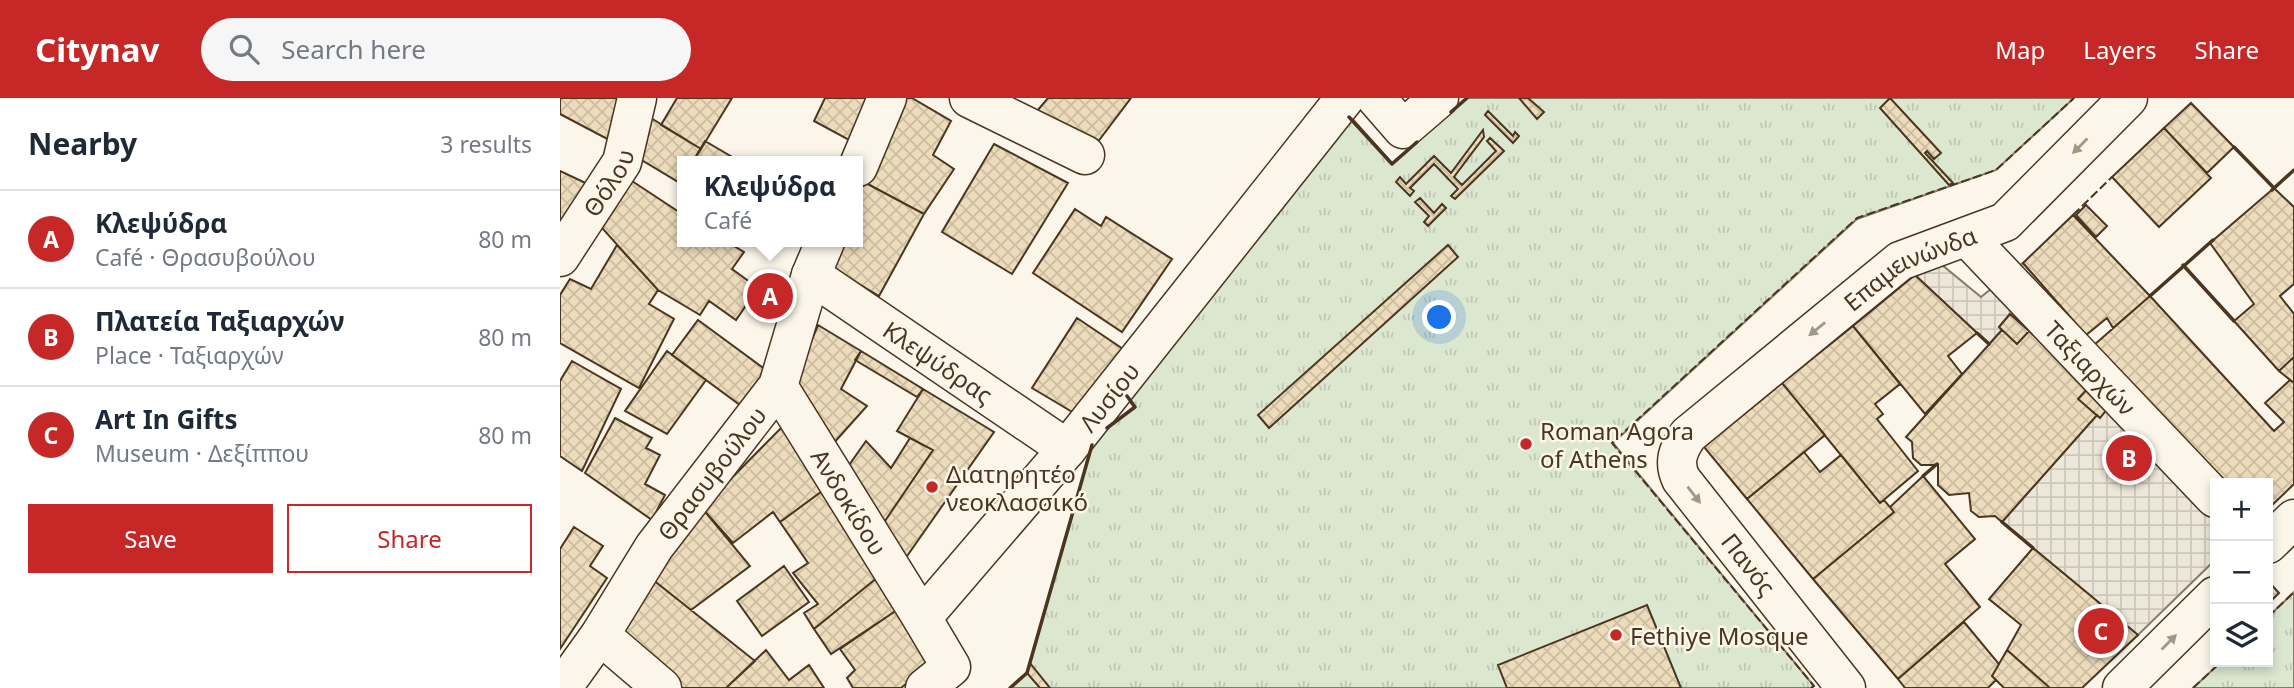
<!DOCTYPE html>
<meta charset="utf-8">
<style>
:root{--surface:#fff;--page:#f6f6f7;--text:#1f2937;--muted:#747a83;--line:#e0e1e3;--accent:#c62828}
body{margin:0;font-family:"Noto Sans",sans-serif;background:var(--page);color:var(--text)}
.controls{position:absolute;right:21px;bottom:21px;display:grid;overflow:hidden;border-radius:0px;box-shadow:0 4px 10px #0003}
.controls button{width:63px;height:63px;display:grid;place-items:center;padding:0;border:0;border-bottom:2px solid var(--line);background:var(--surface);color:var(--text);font:35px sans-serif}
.you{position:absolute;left:880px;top:220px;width:24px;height:24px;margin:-18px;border:5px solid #fff;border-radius:50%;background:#1a73e8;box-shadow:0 0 0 10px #1a73e833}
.badge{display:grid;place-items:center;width:46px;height:46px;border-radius:50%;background:var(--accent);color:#fff;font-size:23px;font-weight:700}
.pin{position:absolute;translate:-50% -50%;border:4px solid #fff;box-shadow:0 2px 7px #0006}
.popup{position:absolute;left:117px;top:58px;width:186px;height:91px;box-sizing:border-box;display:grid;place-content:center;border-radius:0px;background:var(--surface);filter:drop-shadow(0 2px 5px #0005);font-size:23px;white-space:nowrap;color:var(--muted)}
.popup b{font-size:26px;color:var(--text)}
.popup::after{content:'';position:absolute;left:50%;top:100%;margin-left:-14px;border:14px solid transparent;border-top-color:var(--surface)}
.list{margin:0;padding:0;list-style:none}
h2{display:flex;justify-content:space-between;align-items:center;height:91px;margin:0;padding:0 28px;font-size:30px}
h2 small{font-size:23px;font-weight:400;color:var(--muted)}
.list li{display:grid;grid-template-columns:46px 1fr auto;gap:21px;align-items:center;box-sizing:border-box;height:98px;padding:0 28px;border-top:2px solid var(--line)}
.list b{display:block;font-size:26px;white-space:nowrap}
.list p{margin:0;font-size:23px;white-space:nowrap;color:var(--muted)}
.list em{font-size:23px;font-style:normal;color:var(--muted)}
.actions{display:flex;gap:14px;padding:21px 28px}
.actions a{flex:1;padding:16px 0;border:2px solid var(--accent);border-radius:0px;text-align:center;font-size:24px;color:var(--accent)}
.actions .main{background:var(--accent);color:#fff}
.icon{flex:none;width:38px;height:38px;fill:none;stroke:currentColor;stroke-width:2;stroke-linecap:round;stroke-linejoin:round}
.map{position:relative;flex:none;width:1734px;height:590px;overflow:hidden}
header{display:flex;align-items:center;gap:42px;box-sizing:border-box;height:98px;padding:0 35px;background:var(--accent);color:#fff}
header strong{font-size:33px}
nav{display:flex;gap:38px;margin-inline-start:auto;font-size:24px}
.search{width:490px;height:63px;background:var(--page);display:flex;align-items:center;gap:18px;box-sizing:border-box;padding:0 24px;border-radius:38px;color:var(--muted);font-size:26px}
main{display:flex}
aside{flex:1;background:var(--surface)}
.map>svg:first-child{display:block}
.grass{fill:url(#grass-tufts);stroke:#887966;stroke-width:2}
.plaza{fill:url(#plaza-grid);stroke:#887966;stroke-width:2}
.building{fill:url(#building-cross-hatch);stroke:#4a3520;stroke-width:2}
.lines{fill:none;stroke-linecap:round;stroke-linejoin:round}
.street-casing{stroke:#4a3520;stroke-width:41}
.street{stroke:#fbf6e9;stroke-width:38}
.fence{stroke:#4a3520;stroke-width:2;stroke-dasharray:9 3.5;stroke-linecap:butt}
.wall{stroke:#4a3520;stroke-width:3.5}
.oneway{fill:#a29684}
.poi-dot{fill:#c62828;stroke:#fbf6e9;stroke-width:2.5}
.labels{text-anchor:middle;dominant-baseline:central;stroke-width:5;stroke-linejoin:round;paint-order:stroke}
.street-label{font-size:24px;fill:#4a3520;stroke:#fbf6e9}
.poi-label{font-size:24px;fill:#4a3520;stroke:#fbf6e9;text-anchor:start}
</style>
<header>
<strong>Citynav</strong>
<div class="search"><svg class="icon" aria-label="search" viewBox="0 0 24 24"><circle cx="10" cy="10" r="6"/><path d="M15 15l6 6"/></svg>Search here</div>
<nav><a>Map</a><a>Layers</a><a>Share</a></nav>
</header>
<main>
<aside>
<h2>Nearby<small>3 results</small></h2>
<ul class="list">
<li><span class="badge">A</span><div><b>Κλεψύδρα</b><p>Café · Θρασυβούλου</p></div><em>80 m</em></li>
<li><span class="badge">B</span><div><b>Πλατεία Ταξιαρχών</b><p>Place · Ταξιαρχών</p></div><em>80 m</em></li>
<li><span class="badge">C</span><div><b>Art In Gifts</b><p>Museum · Δεξίππου</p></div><em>80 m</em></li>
</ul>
<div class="actions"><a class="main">Save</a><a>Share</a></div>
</aside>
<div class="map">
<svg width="1734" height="590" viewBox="0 0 1734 590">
<defs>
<pattern id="grass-tufts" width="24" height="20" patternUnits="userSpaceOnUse" patternTransform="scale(1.75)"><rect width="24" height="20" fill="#dce7d0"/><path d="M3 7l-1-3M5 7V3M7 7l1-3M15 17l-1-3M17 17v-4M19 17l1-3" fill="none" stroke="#bec7b2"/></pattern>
<pattern id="plaza-grid" width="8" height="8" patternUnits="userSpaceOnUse" patternTransform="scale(1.75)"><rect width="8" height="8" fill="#ede7d9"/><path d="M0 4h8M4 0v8" fill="none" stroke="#cdc7ba"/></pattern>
<pattern id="building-cross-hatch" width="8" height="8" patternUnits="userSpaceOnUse" patternTransform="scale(1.75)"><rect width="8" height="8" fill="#ecdcbc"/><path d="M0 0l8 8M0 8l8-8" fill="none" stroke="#ccbda1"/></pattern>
</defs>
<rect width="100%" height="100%" fill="#fbf6e9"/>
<path class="grass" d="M 907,0 L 1514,0 L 1436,72 L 1297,121 L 1053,345 L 1254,588 L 1251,590 L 451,590 L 467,574 L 534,340 L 574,309 L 566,299 L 790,18 L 832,65 Z
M 1734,494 L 1734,590 L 1633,590 L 1661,564 L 1708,564 L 1708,519 Z"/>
<path class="plaza" d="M 1463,165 L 1655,385 L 1655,462 L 1578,537 L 1442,424 L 1537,317 L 1551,306 L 1450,216 L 1439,229 L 1442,232 L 1429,246 L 1355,177 L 1382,167 L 1421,199 Z"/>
<path class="building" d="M 0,0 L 62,0 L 53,44 L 0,16 Z
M 117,0 L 172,0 L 141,51 L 101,27 Z
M 265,0 L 310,0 L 289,42 L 254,23 Z
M 339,0 L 352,0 L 391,23 L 373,57 L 394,71 L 364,116 L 304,84 Z
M 488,0 L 571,0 L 537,45 L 477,13 Z
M 959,0 L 968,0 L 984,14 L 977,21 Z
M 1330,0 L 1381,55 L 1374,61 L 1367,53 L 1365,55 L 1393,85 L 1389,87 L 1320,10 Z
M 1631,5 L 1674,49 L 1647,75 L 1604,30 Z
M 928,13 L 953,38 L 955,34 L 959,38 L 953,45 L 925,17 Z
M 91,20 L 141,51 L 133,63 L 122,63 L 122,81 L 120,85 L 80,61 Z
M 1604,30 L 1651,80 L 1599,129 L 1552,79 Z
M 923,32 L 924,39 L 894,79 L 902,87 L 936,53 L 927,43 L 930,40 L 944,53 L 895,101 L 891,98 L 898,91 L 874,66 L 850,90 L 854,93 L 850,98 L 836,84 L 840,79 L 846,86 L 874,58 L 891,75 Z
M 145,43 L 179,63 L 133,63 Z
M 434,46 L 508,85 L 452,176 L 382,134 Z
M 0,73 L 36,90 L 0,148 Z
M 72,83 L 122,116 L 122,144 L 167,144 L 184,154 L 172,171 L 198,190 L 176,222 L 149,203 L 140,217 L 98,192 L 42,130 Z
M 304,84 L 364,116 L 319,198 L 269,168 L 279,144 L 298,144 L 298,99 Z
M 1714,90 L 1734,109 L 1734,186 L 1720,198 L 1734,216 L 1734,259 L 1719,273 L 1674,223 L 1694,206 L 1650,145 Z
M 860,100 L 874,115 L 882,106 L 886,110 L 868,128 L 864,124 L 869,118 L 855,104 Z
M 1526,107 L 1547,128 L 1536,139 L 1516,117 Z
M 515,111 L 541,128 L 546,119 L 612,161 L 562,234 L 473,175 Z
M 1513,117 L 1590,198 L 1553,230 L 1547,220 L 1526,237 L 1463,165 Z
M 57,147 L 98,192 L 89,206 L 114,221 L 79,290 L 0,245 L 0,197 L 10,181 L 31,191 Z
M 888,147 L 898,159 L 709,330 L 698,317 Z
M 1355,177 L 1417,235 L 1388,258 L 1402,276 L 1365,316 L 1293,228 Z
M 1590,198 L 1714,333 L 1724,324 L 1705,305 L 1730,282 L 1734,285 L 1734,386 L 1708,411 L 1708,385 L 1663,385 L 1534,247 Z
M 1450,216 L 1551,306 L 1540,320 L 1537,317 L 1442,424 L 1435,418 L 1419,419 L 1411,413 L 1409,395 L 1389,397 L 1378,387 L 1378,367 L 1361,367 L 1353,360 L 1352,344 L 1346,339 L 1442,232 L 1439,229 Z
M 1450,216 L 1470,232 L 1457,246 L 1439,229 Z
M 517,220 L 563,251 L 514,315 L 472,290 Z
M 138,222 L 206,272 L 180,307 L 112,257 Z
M 258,227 L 301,253 L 281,291 L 307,308 L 272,347 L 233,287 Z
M 1293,228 L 1340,286 L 1315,306 L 1323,316 L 1317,321 L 1358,373 L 1320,405 L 1222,285 Z
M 107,253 L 146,282 L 107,336 L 65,313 Z
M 301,253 L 363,291 L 357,299 L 295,262 Z
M 1734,259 L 1734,285 L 1719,273 Z
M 12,263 L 61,291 L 22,373 L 0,358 L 0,283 Z
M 1222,285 L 1265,337 L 1187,401 L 1144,349 Z
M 1530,288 L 1551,306 L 1540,320 L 1518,301 Z
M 363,291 L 434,334 L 345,461 L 323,426 L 373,352 L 337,333 Z
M 55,320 L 92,340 L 86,350 L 100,357 L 85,386 L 105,397 L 92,422 L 25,375 Z
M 225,326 L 265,391 L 220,424 L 213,414 L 173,445 L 142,410 Z
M 350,340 L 373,352 L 323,426 L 287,370 L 306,343 L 331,370 Z
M 1244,354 L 1260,374 L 1281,357 L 1320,405 L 1324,402 L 1334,414 L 1253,481 L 1187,401 Z
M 1363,378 L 1415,441 L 1385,466 L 1420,509 L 1338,581 L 1253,481 L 1334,414 L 1330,409 Z
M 265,391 L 318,479 L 254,531 L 244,515 L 258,506 L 233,475 L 248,465 L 220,424 Z
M 142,410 L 190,468 L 131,512 L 92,481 Z
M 14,429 L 43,448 L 30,468 L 47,480 L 0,551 L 0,451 Z
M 1473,450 L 1578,537 L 1522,590 L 1490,590 L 1447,552 L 1461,527 L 1429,501 Z
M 224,468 L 249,504 L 202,538 L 177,503 Z
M 318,479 L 337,512 L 271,556 L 254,531 Z
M 92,481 L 195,563 L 166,590 L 122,590 L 59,539 Z
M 1708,483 L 1719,495 L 1708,506 Z
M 1087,507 L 1121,590 L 947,590 L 938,567 Z
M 337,512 L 370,566 L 341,590 L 293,590 L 287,580 L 295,572 L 280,551 Z
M 1404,524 L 1439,566 L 1432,578 L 1436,582 L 1428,590 L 1345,590 L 1338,581 Z
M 206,552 L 229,582 L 249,567 L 264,590 L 166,590 Z
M 1447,552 L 1490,590 L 1444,590 L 1432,578 Z
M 470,565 L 490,590 L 480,590 L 467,575 Z"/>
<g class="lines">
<g class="street-casing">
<g id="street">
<path d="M 409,0 L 525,57"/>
<path d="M 816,0 L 843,31 L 879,0"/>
<path d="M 298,69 L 327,0"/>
<path id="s1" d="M 1407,139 L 1655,400"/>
<path id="s2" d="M 0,159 L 62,64 L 77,0"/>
<path id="s3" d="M 251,177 L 507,351"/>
<path id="s4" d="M 218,288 L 362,520"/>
<path d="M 1708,446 L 1734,421"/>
<path d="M 40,537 L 102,590"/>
<path id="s5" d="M 2,590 L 40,537 L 94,449 L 218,288 L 251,177 L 265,144"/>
<path id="s6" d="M 365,590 L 391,569 L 362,520 L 507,351 L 785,0"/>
<path id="s7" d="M 1286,590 L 1121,381 C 1113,364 1118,352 1128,337 L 1340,163 L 1445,124 L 1568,0"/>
<path d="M 1562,590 L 1655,498"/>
</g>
</g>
<use href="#street" class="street"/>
<path class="fence" d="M 1513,117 L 1552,79
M 1708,519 L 1734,494
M 1251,590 L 1254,588 L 1052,345 L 1297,120 L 1436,72 L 1514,0
M 1633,590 L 1661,564"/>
<path class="wall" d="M 891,14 L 907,0
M 789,19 L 832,66 L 857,44
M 1674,49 L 1714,90
M 1712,92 L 1734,72
M 1623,167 L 1674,223
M 1590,198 L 1653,142
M 1417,235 L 1429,246
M 547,330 L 575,309 L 567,298
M 1363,378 L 1377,366
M 1442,424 L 1473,450
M 450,590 L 467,575 L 532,347"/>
</g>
<defs><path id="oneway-solid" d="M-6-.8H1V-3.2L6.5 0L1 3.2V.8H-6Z" transform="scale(1.75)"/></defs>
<g class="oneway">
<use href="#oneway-solid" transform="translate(1520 48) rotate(135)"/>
<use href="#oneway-solid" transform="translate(1257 231) rotate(141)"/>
<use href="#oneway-solid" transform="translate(1134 397) rotate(52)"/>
<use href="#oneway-solid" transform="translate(1609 544) rotate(-45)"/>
</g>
<g class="poi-dot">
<circle cx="966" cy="346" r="7"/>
<circle cx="372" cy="389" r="7"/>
<circle cx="1056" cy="537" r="7"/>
</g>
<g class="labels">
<g class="street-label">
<text stroke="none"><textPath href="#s2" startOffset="89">Θόλου</textPath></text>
<text stroke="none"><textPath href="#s7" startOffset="593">Επαμεινώνδα</textPath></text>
<text stroke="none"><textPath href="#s3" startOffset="154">Κλεψύδρας</textPath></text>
<text stroke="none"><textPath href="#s1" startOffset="180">Ταξιαρχών</textPath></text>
<text stroke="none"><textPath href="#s6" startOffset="380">Λυσίου</textPath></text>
<text stroke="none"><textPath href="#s5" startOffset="262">Θρασυβούλου</textPath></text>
<text stroke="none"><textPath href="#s4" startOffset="136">Ανδοκίδου</textPath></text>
<text transform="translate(1189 466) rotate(52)">Πανός</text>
</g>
<g class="poi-label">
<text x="980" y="332">Roman Agora<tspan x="980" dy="28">of Athens</tspan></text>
<text x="386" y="375">Διατηρητέο<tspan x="386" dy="28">νεοκλασσικό</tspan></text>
<text x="1070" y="537">Fethiye Mosque</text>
</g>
</g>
</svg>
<div class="controls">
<button>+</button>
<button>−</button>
<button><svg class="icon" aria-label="layers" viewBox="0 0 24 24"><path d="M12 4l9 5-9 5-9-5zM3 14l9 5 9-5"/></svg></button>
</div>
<div class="you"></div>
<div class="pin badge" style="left:210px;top:198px">A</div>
<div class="popup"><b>Κλεψύδρα</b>Café</div>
<div class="pin badge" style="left:1569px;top:360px">B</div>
<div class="pin badge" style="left:1541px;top:533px">C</div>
</div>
</main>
